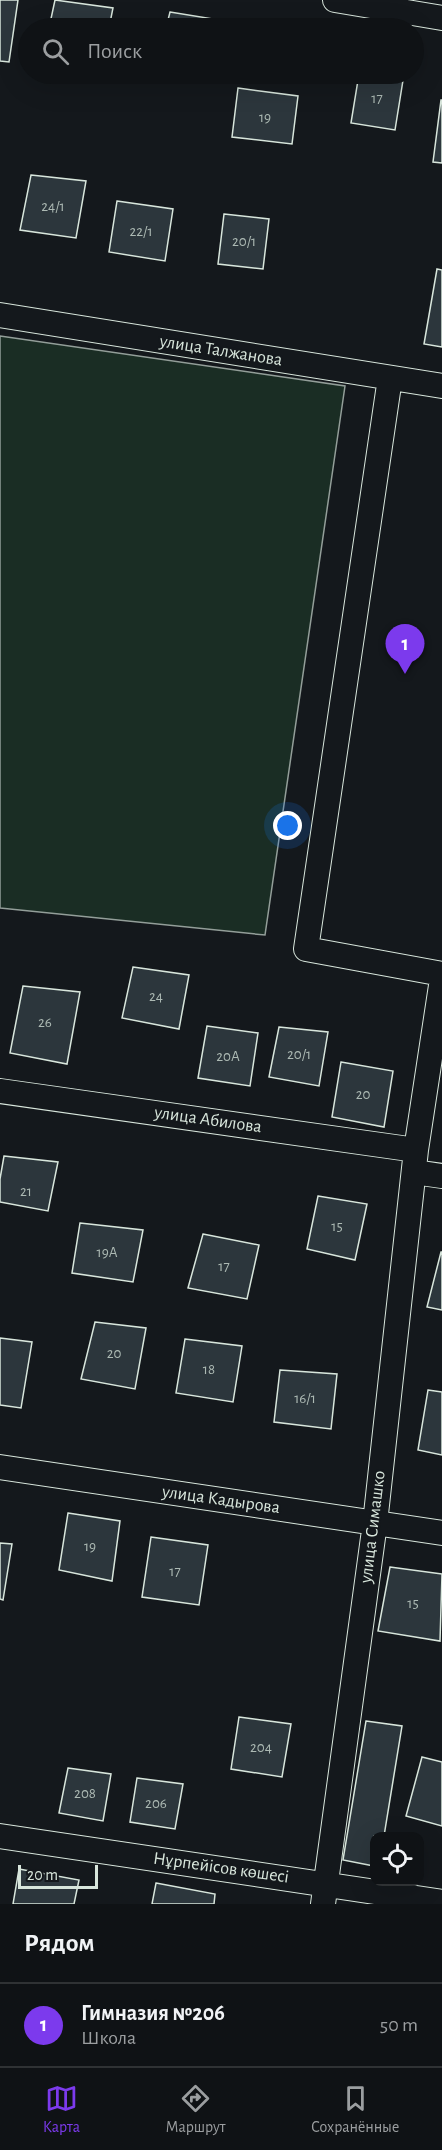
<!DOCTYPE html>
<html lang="ru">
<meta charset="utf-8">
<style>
:root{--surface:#0f1215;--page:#1d2022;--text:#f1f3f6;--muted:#9b9ea0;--line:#2f3234;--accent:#7c3aed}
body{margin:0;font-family:"Alegreya Sans",sans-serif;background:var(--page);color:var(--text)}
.controls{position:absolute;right:18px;bottom:18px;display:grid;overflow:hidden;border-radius:12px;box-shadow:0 6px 24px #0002}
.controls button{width:54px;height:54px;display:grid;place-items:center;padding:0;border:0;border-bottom:2px solid var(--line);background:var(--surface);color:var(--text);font:30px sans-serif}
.scale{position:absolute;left:18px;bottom:15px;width:80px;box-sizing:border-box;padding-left:6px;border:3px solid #d8e6dc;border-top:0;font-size:16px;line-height:21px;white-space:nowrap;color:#d8e6dc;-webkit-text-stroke:4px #14181c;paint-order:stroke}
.you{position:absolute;left:288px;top:826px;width:21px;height:21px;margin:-15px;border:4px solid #fff;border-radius:50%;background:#1a73e8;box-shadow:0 0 0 9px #1a73e833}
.badge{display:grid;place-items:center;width:39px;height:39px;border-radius:50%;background:var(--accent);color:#fff;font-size:20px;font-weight:700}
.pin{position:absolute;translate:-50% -50px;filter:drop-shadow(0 2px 3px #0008)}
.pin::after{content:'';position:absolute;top:32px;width:21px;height:18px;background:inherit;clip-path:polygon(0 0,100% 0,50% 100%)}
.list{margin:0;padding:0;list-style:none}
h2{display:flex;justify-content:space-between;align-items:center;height:78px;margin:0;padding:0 24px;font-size:26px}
h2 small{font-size:20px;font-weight:400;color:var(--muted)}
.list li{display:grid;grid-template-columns:39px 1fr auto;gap:18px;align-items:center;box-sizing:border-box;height:84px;padding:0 24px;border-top:2px solid var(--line)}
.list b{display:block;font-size:22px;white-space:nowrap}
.list p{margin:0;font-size:20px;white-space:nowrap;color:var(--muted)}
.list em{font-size:20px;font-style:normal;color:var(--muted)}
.icon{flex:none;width:33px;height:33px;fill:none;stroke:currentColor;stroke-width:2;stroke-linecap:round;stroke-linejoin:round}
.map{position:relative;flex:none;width:442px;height:1904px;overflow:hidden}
.search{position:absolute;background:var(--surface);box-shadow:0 6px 24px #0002;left:18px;right:18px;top:18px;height:66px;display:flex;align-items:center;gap:15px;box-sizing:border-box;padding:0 21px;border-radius:33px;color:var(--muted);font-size:22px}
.sheet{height:162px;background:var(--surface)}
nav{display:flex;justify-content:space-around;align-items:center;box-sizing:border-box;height:84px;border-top:2px solid var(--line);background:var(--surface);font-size:16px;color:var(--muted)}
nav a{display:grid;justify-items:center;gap:3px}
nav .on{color:var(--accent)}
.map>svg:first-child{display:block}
.grass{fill:#1a2d24;stroke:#939e99;stroke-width:1.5}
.building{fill:#2c363c;stroke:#d8e6dc;stroke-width:1.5}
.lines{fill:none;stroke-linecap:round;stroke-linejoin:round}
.street-casing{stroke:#d8e6dc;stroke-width:26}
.street{stroke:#14181c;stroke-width:24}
.labels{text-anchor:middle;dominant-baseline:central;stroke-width:4.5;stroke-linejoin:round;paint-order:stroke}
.number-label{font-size:15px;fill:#adbab4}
.street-label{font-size:18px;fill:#d8e6dc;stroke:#14181c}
</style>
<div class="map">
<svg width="442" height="1904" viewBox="0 0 442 1904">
<rect width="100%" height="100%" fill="#14181c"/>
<path class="grass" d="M 0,336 L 345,386 L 265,935 L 0,908 Z"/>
<path class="building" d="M 0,0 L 18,0 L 9,62 L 0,61 Z
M 55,0 L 113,8 L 109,28 L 49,28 Z
M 170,12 L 232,22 L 231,28 L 166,28 Z
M 359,74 L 404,74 L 395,130 L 351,123 Z
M 238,88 L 298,96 L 292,144 L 232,137 Z
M 441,100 L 442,100 L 442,163 L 433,162 Z
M 31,175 L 86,181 L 76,238 L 20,230 Z
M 117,201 L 173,209 L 165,261 L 109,252 Z
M 224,214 L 269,219 L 263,269 L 218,264 Z
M 437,269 L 442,270 L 442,347 L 424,344 Z
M 133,967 L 189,975 L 179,1029 L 122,1018 Z
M 23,986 L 80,992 L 67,1064 L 10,1053 Z
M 207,1026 L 258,1033 L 250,1086 L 198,1078 Z
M 279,1027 L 328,1032 L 319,1086 L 269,1077 Z
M 341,1062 L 393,1071 L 384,1127 L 332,1117 Z
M 4,1156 L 58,1162 L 48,1211 L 0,1202 L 0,1179 Z
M 318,1196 L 367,1204 L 355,1260 L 307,1249 Z
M 80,1223 L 143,1230 L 133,1282 L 72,1273 Z
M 203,1234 L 259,1245 L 247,1299 L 188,1288 Z
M 441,1252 L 442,1252 L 442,1310 L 427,1307 Z
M 95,1322 L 146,1328 L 135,1389 L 81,1379 Z
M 0,1338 L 32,1342 L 21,1408 L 0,1405 Z
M 185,1339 L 242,1346 L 233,1402 L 176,1393 Z
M 280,1370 L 337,1374 L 331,1429 L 274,1422 Z
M 428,1390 L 442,1392 L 442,1455 L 418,1450 Z
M 68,1513 L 120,1521 L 112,1581 L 59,1570 Z
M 151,1537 L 208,1545 L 199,1605 L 142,1597 Z
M 0,1543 L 12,1544 L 3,1600 L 0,1599 Z
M 390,1567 L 442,1574 L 440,1641 L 378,1631 Z
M 239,1717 L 291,1724 L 282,1777 L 231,1769 Z
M 366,1721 L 402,1726 L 384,1836 L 374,1836 L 374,1866 L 343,1860 Z
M 422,1757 L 442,1762 L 442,1826 L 406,1816 Z
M 68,1768 L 111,1774 L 103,1821 L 59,1813 Z
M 137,1778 L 183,1784 L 175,1829 L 130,1822 Z
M 19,1869 L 79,1880 L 74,1904 L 13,1904 Z
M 156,1883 L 215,1894 L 214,1904 L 152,1904 Z"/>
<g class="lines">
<g class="street-casing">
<path id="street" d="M 335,0 L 442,18
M 0,315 L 442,386
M 390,378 L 306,949 L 442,974
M 0,1091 L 416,1150
M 414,1172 L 442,1176
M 0,1467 L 442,1533
M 0,1836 L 442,1902
M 323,1904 L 375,1523 L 416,1150 L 442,979"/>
</g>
<use href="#street" class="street"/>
</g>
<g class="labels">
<g class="number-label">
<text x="377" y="98">17</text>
<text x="265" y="117">19</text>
<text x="53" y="206">24/1</text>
<text x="141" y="231">22/1</text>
<text x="244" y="241">20/1</text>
<text x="156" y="996">24</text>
<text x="45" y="1022">26</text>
<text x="299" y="1054">20/1</text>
<text x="228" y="1056">20А</text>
<text x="363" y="1094">20</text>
<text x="26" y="1191">21</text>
<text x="337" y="1226">15</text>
<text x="107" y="1252">19А</text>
<text x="224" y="1266">17</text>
<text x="114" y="1353">20</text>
<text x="209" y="1369">18</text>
<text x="305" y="1398">16/1</text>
<text x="90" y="1546">19</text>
<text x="175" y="1571">17</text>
<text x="413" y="1603">15</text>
<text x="261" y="1747">204</text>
<text x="85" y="1793">208</text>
<text x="156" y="1803">206</text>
</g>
<g class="street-label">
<text transform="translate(221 351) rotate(9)">улица Талжанова</text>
<text transform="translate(208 1120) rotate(8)">улица Абилова</text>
<text transform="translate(221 1500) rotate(8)">улица Кадырова</text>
<text transform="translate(373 1527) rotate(-83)">улица Симашко</text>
<text transform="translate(221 1868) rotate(8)">Нұрпейісов көшесі</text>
</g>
</g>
</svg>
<div class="controls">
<button><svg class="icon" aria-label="locate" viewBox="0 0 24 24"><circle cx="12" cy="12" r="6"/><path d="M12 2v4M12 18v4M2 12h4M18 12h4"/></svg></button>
</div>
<div class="scale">20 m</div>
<div class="you"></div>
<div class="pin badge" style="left:405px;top:674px">1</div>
<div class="search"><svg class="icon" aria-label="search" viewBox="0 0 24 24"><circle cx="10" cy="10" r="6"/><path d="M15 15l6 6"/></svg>Поиск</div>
</div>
<section class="sheet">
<h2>Рядом<small></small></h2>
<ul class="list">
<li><span class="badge">1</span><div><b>Гимназия №206</b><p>Школа</p></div><em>50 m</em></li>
</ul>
</section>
<nav>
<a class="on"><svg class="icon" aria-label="map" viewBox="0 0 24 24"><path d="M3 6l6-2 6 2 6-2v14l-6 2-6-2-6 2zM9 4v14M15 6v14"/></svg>Карта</a>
<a><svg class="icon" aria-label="directions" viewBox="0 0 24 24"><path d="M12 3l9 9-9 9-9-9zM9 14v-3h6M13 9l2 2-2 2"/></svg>Маршрут</a>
<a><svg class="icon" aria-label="saved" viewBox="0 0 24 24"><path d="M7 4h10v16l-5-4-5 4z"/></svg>Сохранённые</a>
</nav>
